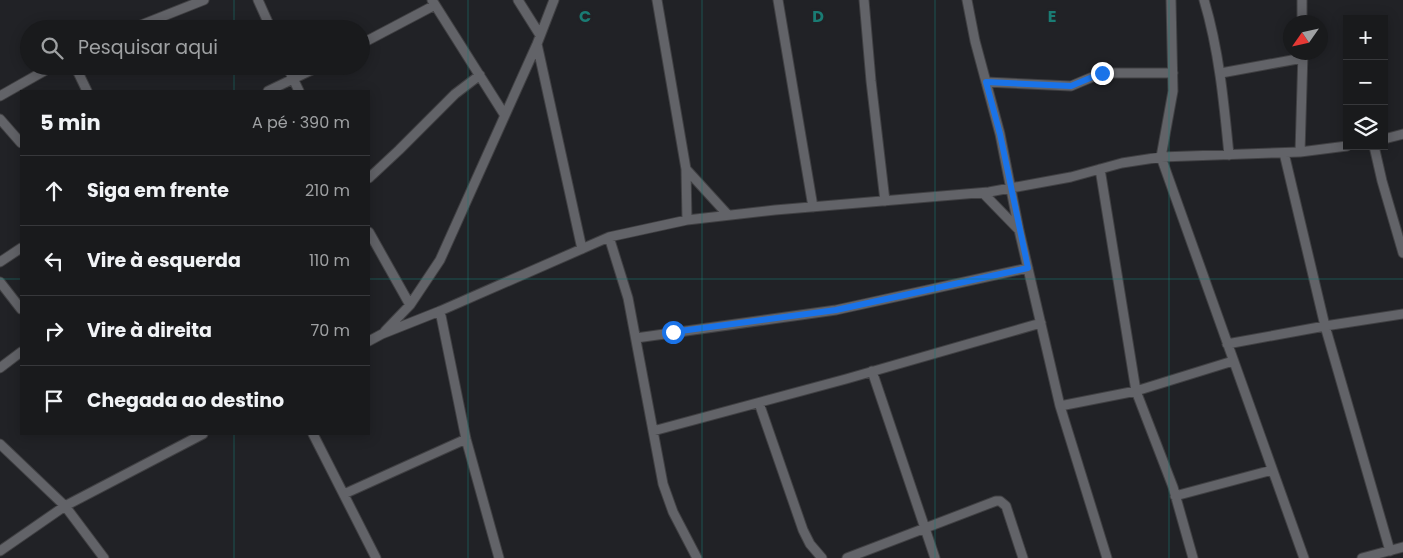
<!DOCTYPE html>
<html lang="pt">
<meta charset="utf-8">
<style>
:root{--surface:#191a1c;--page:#222325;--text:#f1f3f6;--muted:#9fa1a3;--line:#37383b}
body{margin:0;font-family:Poppins,sans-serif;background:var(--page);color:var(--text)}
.controls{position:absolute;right:15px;top:15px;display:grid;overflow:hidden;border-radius:0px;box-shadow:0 2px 12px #0003}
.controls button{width:45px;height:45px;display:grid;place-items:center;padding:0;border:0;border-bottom:1px solid var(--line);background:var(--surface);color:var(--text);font:25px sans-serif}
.compass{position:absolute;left:1283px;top:15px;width:45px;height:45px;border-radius:50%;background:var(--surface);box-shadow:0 2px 12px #0003;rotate:236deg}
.stop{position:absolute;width:15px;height:15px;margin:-11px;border:4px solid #1a73e8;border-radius:50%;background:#fff}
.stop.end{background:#1a73e8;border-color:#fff;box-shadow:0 1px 5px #0008}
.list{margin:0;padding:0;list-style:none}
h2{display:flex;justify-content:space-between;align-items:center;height:65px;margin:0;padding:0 20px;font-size:21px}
h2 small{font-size:16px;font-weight:400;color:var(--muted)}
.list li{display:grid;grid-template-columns:32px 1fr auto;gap:15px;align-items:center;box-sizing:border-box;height:70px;padding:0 20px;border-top:1px solid var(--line)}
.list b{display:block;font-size:19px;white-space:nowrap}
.list em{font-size:16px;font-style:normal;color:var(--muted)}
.icon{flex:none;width:28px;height:28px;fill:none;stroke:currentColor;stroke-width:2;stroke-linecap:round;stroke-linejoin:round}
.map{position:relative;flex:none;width:1403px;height:558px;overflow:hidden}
.search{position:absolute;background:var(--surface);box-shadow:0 2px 12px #0003;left:20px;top:20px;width:350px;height:55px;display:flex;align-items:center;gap:12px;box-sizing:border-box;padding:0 18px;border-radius:28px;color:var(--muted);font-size:19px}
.panel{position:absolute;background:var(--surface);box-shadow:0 2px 12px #0003;left:20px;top:90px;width:350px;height:345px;border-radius:0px}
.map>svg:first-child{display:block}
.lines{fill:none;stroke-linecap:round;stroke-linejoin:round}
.street-casing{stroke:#404043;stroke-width:11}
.street{stroke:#626368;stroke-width:9}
.route{stroke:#1a73e8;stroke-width:6}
.grid{fill:none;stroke:#1a7c74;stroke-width:1;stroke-opacity:0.55}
.grid-label{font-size:16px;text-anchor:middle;font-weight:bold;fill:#1a7c74;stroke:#212226;stroke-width:5;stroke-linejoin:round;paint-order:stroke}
</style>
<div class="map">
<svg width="1403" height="558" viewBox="0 0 1403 558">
<rect width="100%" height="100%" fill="#212226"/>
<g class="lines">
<g class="street-casing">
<path id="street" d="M 258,0 L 271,29
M 432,0 L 504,114
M 518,0 L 540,35
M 657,0 L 686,169 L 687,220
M 778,0 L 813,207
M 864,0 L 871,81 L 885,201
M 967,0 L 975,41 L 1000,134 L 1019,230 L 1060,406 L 1107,558
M 1171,0 L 1173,91 L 1161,157 L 1304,558
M 1204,0 C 1219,50 1224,103 1229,155
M 1302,0 L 1302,22
M 131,29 L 204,0
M 361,44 L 435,5
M 537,44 L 582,249
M 75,66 L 87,91
M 287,66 L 299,91
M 1221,73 L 1303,58
M 986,82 L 1071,86 L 1102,73 L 1173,73
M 268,91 L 320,66
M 0,96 L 53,66
M 0,119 L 21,143
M 1384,139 L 1403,134
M 1374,146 L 1382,181 L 1403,253
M 1300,152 L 1303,52
M 1284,153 L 1325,326 L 1390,551
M 686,169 L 728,215
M 1100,169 L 1136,391 L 1173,487 L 1193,558
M 369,178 L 399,150 L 455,94 L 480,75
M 983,193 L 1019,230
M 369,232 L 410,305
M 609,237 L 628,298 L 663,484 L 673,512 L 697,558
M 0,262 L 21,248
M 0,282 L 21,309
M 440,311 L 466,439 L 499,558
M 385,331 L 410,305 L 440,260 L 537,44 L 554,0
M 636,338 L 836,310 L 1028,268
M 369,341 L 382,334 L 440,311 L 609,237 L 687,220 L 775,210 L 989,192 L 1071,177 L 1122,163 L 1161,157 L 1300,152 L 1347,146
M 1227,344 L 1325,326 L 1403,314
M 0,368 L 21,352
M 872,371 L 935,558
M 759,403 L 803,530 L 810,544 L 822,558
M 1060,406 L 1136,391 L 1233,361
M 653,431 L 846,379 L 1041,323
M 313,434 L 376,558
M 0,444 L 65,506 L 104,558
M 344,494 L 466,439
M 1175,496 L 1272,470
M 0,551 L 65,506 L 203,434
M 847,558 L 996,501 L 1000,501 L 1006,506 L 1023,558
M 1362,558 L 1403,547"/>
</g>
<use href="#street" class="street"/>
</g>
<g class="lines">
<path class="route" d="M 673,332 L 836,310 L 1028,268 L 1000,134 L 986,82 L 1071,86 L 1102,73"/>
</g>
<path class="grid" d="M 234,0 L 234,29M 468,0 L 468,558M 702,0 L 702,558M 935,0 L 935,558M 1169,0 L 1169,558M 234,66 L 234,91M 0,279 L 21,279M 369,279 L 1403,279M 234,434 L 234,558"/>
<g class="grid-label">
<text x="585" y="22">C</text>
<text x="818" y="22">D</text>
<text x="1052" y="22">E</text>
</g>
</svg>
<div class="controls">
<button>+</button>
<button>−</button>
<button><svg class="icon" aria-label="layers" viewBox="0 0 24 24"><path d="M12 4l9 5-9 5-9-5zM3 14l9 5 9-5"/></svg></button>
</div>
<svg class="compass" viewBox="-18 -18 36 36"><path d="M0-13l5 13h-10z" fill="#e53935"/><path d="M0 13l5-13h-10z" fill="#9fa1a3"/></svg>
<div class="stop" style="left:673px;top:332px"></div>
<div class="stop end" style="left:1102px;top:73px"></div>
<div class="search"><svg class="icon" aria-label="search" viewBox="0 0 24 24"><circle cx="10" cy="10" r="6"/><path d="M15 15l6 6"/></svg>Pesquisar aqui</div>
<section class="panel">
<h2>5 min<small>A pé · 390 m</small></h2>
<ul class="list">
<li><svg class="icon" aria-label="ahead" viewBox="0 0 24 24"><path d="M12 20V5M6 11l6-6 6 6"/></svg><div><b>Siga em frente</b></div><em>210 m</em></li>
<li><svg class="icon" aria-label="left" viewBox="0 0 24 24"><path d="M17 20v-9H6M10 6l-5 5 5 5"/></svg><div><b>Vire à esquerda</b></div><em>110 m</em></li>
<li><svg class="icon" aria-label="right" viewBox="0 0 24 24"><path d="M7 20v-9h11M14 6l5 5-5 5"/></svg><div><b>Vire à direita</b></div><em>70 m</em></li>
<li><svg class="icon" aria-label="arrive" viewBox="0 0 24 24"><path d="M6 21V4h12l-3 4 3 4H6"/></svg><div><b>Chegada ao destino</b></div></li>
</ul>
</section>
</div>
